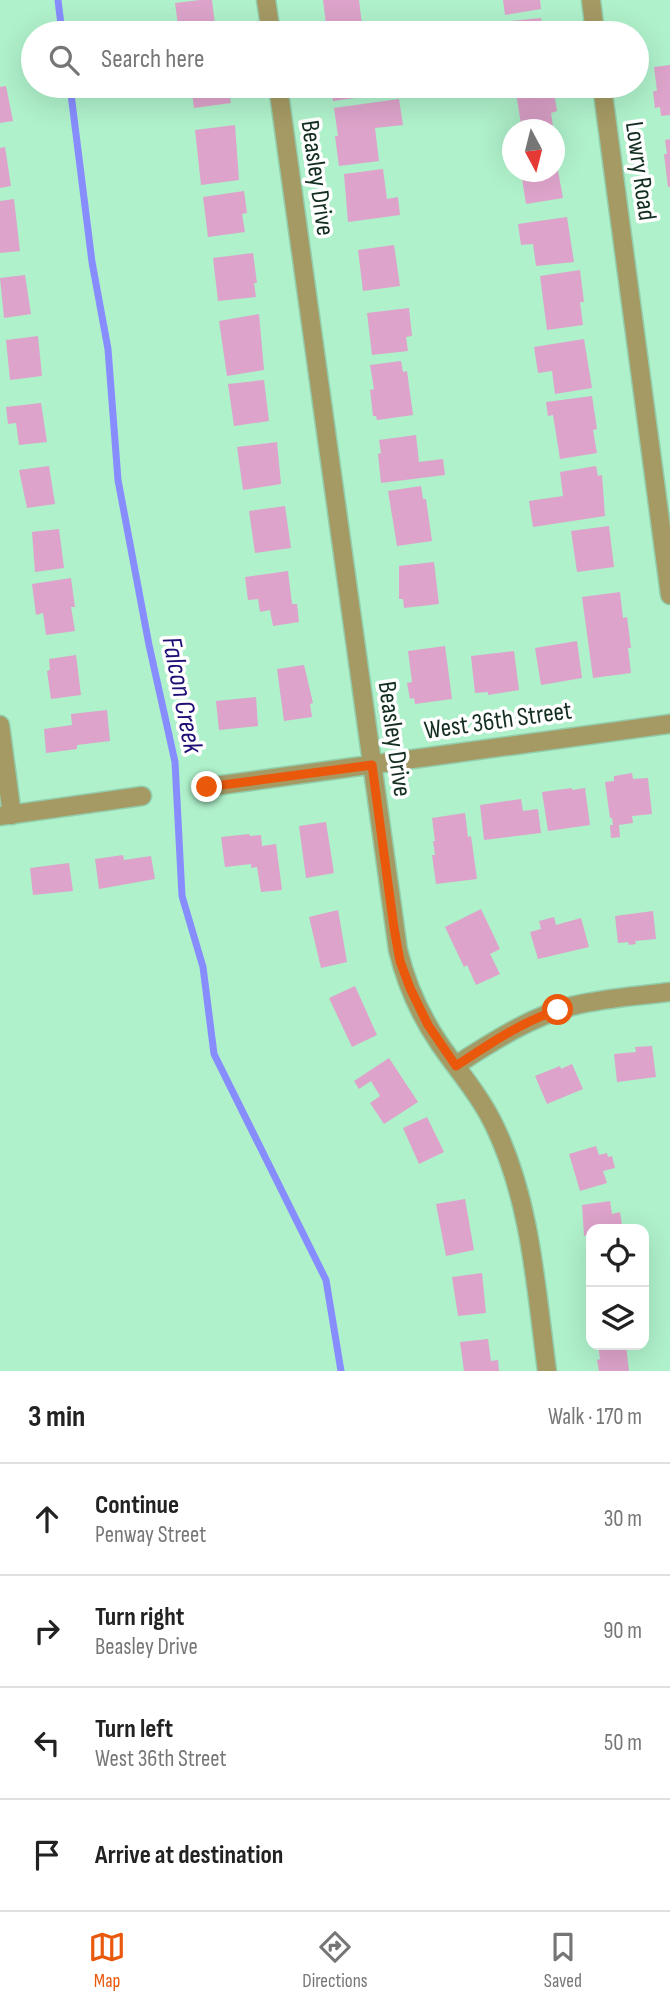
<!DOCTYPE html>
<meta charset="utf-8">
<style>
:root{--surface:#fff;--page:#f2f2f2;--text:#222;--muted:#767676;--line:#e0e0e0;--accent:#ea580c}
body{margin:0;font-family:"Sofia Sans Condensed",sans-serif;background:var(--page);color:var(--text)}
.controls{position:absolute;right:21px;bottom:21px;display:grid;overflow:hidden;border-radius:14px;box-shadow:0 7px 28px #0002}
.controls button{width:63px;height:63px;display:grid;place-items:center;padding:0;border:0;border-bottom:2px solid var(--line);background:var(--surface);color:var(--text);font:35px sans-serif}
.compass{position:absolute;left:502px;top:119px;width:63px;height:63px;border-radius:50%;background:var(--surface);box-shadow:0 7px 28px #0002;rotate:173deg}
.stop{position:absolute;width:21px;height:21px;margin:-16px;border:5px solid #ea580c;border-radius:50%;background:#fff}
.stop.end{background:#ea580c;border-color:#fff;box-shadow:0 2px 7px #0008}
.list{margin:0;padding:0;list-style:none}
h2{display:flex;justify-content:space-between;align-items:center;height:91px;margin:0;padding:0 28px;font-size:30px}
h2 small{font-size:23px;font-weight:400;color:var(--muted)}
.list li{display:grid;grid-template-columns:46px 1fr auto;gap:21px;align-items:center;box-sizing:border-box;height:112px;padding:0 28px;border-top:2px solid var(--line)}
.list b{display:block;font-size:26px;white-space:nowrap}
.list p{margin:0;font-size:23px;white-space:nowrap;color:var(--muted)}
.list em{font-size:23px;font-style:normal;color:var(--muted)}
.icon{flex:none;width:38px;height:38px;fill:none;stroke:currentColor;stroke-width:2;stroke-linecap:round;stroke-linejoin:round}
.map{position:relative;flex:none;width:670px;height:1371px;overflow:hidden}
.search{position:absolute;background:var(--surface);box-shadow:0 7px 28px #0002;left:21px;right:21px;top:21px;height:77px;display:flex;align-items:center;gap:18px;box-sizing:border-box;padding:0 24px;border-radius:38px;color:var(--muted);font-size:26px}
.sheet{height:539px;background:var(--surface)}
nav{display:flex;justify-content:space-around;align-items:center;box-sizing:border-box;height:98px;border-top:2px solid var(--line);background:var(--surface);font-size:19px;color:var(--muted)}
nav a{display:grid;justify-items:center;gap:4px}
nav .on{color:var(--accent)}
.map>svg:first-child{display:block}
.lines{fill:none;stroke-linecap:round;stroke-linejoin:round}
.stream{stroke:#878dff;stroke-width:7}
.building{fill:#dda3ca}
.minor-casing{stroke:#93ceac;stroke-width:21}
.minor{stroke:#a59a64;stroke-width:18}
.route{stroke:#ea580c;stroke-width:9}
.labels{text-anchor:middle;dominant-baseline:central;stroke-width:7;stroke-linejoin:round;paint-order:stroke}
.street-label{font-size:26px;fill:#132e20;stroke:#fff}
.water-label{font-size:28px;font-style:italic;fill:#220f75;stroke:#fff}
</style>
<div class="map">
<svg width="670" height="1371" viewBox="0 0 670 1371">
<rect width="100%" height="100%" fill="#aff1cb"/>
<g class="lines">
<path class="stream" d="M 58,0 L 62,33
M 70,86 L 92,262 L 108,349 L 118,480 L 149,645 L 175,762 L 182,896 L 203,967 L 214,1054 L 326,1280 L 341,1371"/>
</g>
<path class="building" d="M 200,0 L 212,0 L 216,33 L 179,33 L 175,3 Z
M 323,0 L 359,0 L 363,33 L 327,33 Z
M 503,0 L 540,0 L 541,9 L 505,15 Z
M 541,18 L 543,33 L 501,33 L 500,22 Z
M 670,65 L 670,115 L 661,116 L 660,107 L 655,108 L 653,91 L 657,91 L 654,67 Z
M 6,86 L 13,121 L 0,123 L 0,87 Z
M 191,86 L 228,86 L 231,103 L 194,108 Z
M 331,86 L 386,86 L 386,89 L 369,91 L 370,96 L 333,101 Z
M 524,86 L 553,86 L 557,111 L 551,113 L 553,126 L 522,130 L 515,87 Z
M 399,99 L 403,125 L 375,128 L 379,161 L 339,166 L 335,136 L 338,136 L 334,108 Z
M 235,125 L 239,180 L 201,185 L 195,130 Z
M 670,139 L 670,187 L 668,187 L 664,154 L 667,154 L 665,140 Z
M 5,147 L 11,186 L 0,188 L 0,148 Z
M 554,149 L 563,198 L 526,204 L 521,172 L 554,172 Z
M 383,169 L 387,199 L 398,197 L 400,215 L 348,222 L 344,174 Z
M 244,191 L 247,213 L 242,214 L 245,232 L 208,237 L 203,197 Z
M 14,199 L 20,251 L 0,253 L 0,201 Z
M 567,217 L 574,262 L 536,266 L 533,244 L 521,245 L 518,224 Z
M 394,245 L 400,286 L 363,291 L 358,250 Z
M 253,253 L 257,283 L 254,283 L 256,297 L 218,301 L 213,258 Z
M 580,270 L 584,302 L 580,302 L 583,325 L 547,330 L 540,276 Z
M 25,275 L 31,314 L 4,318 L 0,278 Z
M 409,308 L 412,336 L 406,337 L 408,351 L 372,355 L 367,313 Z
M 259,314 L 264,370 L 227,376 L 219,321 Z
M 38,336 L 42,376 L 10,380 L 6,340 Z
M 584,339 L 592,388 L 555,394 L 552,371 L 538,373 L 534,347 Z
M 401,361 L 403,372 L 407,371 L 413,415 L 377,420 L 376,416 L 373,416 L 370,390 L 374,389 L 370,365 Z
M 264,380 L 269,421 L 234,426 L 228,384 Z
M 592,396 L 597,429 L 593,430 L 597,453 L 560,459 L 553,415 L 548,416 L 546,402 Z
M 41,403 L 47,442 L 19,445 L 16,423 L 8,424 L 6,407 Z
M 416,435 L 419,462 L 443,459 L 445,475 L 381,483 L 378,454 L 381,453 L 379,440 Z
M 277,442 L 281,484 L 243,490 L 237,447 Z
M 49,466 L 55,504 L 27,508 L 19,470 Z
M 596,466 L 598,476 L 602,475 L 605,516 L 533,527 L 529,501 L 563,496 L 560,472 Z
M 421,486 L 423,499 L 426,499 L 432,541 L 397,546 L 388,491 Z
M 285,506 L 291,548 L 255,553 L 249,511 Z
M 609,526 L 614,567 L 577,572 L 571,531 Z
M 59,529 L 64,568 L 35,572 L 32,532 Z
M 434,562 L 439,604 L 404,608 L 403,599 L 399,599 L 399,566 Z
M 288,571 L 292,604 L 297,604 L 299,622 L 273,626 L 270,610 L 260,612 L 258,599 L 248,600 L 245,577 Z
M 71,578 L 75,607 L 71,607 L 75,631 L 46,635 L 43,613 L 36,615 L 32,584 Z
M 620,592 L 623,618 L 627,617 L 631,648 L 628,648 L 631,673 L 593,678 L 582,597 Z
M 577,641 L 582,678 L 541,685 L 535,648 Z
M 445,646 L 452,699 L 415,704 L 414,698 L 410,699 L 407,683 L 412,682 L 408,651 Z
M 514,651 L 519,690 L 488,695 L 488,692 L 475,693 L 471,656 Z
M 76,655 L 81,695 L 51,699 L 47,671 L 50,670 L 49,659 Z
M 304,665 L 313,703 L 310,704 L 312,717 L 284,721 L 277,669 Z
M 256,697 L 258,726 L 219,730 L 216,701 Z
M 107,710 L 110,741 L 77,745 L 77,749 L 46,753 L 44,729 L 72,725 L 71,714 Z
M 632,773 L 633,779 L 648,778 L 652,814 L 632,816 L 633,823 L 619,825 L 620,837 L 611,838 L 610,825 L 613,825 L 612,818 L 610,818 L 605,782 L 614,781 L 614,776 Z
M 572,788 L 572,790 L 585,788 L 590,825 L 548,831 L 542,792 Z
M 521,799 L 523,811 L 538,809 L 541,833 L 484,840 L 480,805 Z
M 465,813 L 468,837 L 471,836 L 477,879 L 436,884 L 432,855 L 435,855 L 433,841 L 435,841 L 432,818 Z
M 326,822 L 334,873 L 306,878 L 299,826 Z
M 249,834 L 250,836 L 261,835 L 262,846 L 276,844 L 282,890 L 261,892 L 257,867 L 251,868 L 251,864 L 225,867 L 221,837 Z
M 123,855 L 124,860 L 151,856 L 155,879 L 99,889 L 95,859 Z
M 69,863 L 73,891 L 33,895 L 30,868 Z
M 481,909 L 500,949 L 490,954 L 500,974 L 476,985 L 467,965 L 464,967 L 445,927 Z
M 338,910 L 347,962 L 321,968 L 309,917 Z
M 653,911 L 656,939 L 635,941 L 636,944 L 629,945 L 628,942 L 618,943 L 615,916 Z
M 554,917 L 556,925 L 581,918 L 589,947 L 538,959 L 530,932 L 541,929 L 539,921 Z
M 355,986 L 377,1035 L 352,1047 L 329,998 Z
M 652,1046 L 656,1077 L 617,1082 L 614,1054 L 636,1052 L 635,1047 Z
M 389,1058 L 418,1102 L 384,1124 L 370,1103 L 380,1096 L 371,1081 L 359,1089 L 354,1081 Z
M 572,1064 L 583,1089 L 547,1104 L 535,1076 L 560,1066 L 561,1069 Z
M 427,1117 L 444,1152 L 419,1164 L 403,1128 Z
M 596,1146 L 599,1155 L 607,1153 L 608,1157 L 612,1156 L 615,1168 L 603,1171 L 607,1183 L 580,1191 L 569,1154 Z
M 465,1199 L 474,1250 L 446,1256 L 436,1204 Z
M 610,1201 L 612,1214 L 620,1212 L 622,1225 L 615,1226 L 615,1229 L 591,1229 L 590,1249 L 587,1235 L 584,1236 L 582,1205 Z
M 482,1273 L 486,1313 L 458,1316 L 452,1277 Z
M 488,1339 L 491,1361 L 498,1360 L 499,1371 L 464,1371 L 460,1342 Z
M 598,1345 L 626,1345 L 629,1371 L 599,1371 L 597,1360 L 600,1359 Z"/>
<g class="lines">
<g class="minor-casing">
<path id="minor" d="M 266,0 L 271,33
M 591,0 L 595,33
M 278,86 L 398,950 C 406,983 420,1015 439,1043 C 458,1071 480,1095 495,1127 C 531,1202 536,1289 547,1371
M 602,86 L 670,595
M 0,725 L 12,815
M 207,787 L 670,724
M 0,816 L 142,796
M 456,1065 C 492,1042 530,1017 572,1006 C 604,998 638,996 670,992"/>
</g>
<use href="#minor" class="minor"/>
</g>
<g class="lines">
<path class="route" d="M 207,787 L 372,765 L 394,928 L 400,961 L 410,988 L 428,1025 L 456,1066 C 488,1045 521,1022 558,1010"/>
</g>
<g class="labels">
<g class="street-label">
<text transform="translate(640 171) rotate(82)">Lowry Road</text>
<text transform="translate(317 178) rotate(82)">Beasley Drive</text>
<text transform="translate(498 721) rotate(-8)">West 36th Street</text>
<text transform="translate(394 739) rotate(82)">Beasley Drive</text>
</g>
<g class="water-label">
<text transform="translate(182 695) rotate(79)">Falcon Creek</text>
</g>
</g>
</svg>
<div class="controls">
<button><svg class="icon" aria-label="locate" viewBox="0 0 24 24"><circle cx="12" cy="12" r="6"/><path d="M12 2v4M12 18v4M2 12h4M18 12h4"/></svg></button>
<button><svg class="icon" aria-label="layers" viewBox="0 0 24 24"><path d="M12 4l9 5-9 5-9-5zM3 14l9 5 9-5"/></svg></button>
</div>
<svg class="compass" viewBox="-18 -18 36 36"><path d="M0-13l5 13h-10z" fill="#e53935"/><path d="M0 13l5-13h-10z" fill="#767676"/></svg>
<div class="stop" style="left:558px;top:1010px"></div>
<div class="stop end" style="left:207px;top:787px"></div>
<div class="search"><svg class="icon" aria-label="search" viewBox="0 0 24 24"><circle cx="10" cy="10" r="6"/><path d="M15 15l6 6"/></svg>Search here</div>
</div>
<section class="sheet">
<h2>3 min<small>Walk · 170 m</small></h2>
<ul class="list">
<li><svg class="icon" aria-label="ahead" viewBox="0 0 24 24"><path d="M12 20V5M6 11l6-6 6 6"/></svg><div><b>Continue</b><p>Penway Street</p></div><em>30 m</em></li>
<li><svg class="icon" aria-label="right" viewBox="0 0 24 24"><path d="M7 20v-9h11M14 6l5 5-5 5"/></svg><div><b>Turn right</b><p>Beasley Drive</p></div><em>90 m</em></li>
<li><svg class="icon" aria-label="left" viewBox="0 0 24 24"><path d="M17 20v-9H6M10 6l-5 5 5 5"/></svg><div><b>Turn left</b><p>West 36th Street</p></div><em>50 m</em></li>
<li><svg class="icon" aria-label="arrive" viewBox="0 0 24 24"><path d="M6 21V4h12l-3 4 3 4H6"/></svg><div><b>Arrive at destination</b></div></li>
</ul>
</section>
<nav>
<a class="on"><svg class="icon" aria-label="map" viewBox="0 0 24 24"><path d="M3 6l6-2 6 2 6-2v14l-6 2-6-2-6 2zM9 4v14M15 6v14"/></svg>Map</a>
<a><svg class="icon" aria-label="directions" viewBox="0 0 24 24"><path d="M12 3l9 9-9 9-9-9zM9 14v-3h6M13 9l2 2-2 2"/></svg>Directions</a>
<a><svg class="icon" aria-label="saved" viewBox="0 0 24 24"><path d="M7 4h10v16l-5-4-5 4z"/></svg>Saved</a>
</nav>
